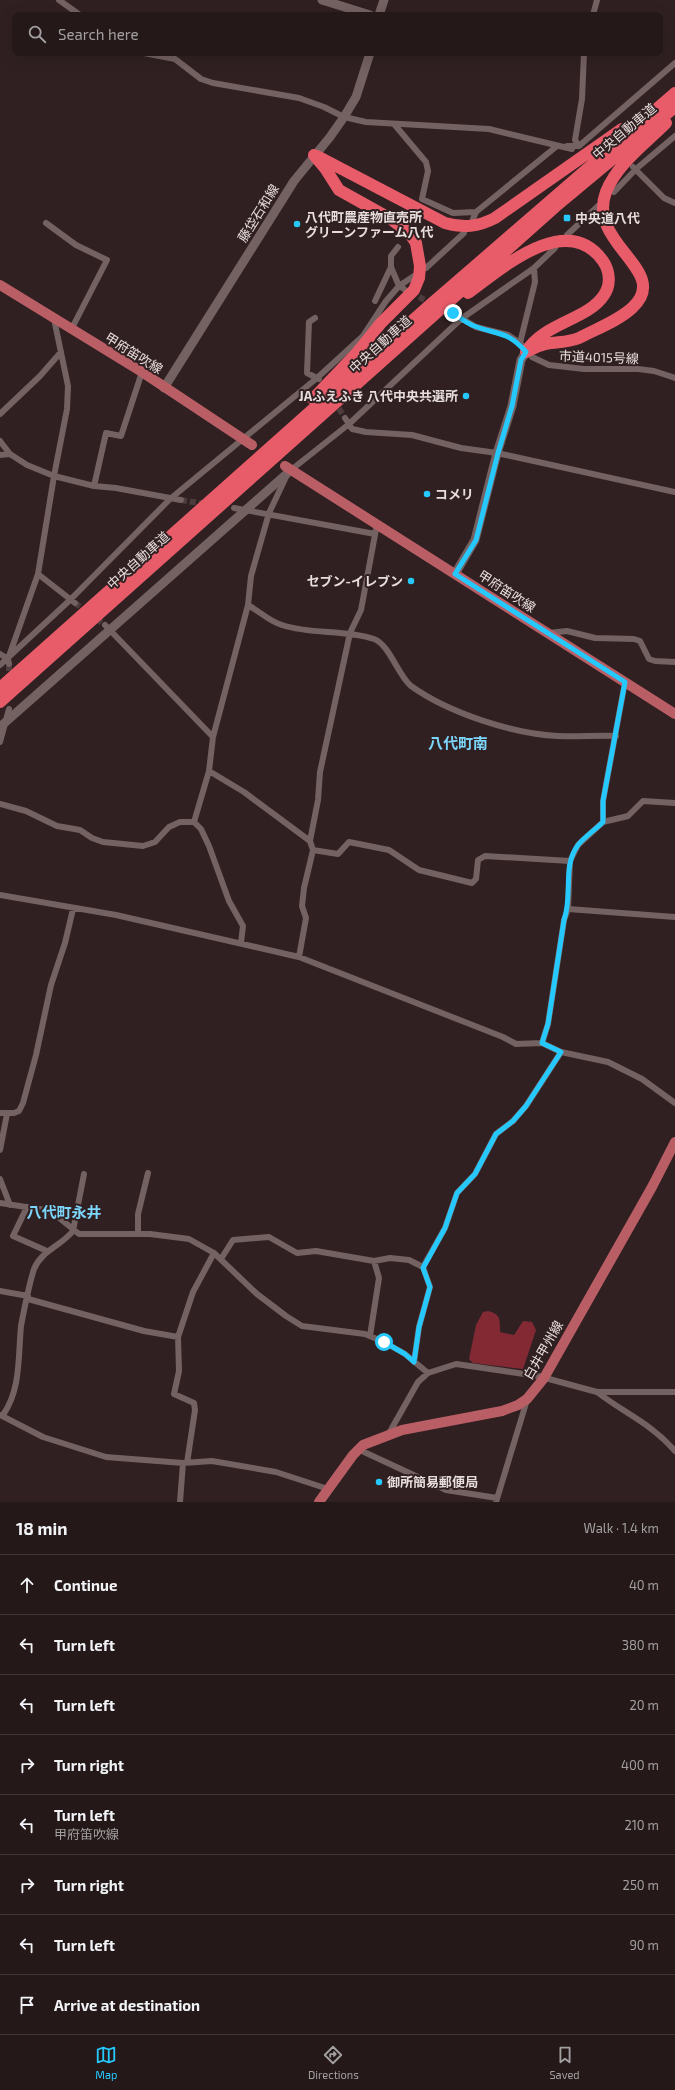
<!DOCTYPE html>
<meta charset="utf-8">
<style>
:root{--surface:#241819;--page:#2c2122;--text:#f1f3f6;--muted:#a3a0a2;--line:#413738;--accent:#26c9fe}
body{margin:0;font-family:"Exo 2","Noto Sans JP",sans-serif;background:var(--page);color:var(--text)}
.stop{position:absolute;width:12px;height:12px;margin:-9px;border:3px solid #26c9fe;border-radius:50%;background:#fff}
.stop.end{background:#26c9fe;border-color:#fff;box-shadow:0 1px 4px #0008}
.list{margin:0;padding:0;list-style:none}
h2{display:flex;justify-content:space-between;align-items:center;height:52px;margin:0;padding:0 16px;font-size:17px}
h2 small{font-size:13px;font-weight:400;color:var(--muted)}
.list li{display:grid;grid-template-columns:26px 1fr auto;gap:12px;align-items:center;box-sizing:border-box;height:60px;padding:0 16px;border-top:1px solid var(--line)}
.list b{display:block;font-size:15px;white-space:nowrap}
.list p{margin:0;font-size:13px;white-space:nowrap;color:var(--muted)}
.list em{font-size:13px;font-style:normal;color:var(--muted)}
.icon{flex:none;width:22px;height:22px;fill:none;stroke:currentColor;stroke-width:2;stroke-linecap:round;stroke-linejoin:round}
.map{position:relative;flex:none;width:675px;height:1502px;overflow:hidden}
.search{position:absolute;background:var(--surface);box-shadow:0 4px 16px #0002;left:12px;right:12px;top:12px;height:44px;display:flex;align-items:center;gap:10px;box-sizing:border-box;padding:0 14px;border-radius:8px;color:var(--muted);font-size:15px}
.sheet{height:532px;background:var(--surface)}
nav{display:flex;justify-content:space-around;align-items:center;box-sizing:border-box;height:56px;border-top:1px solid var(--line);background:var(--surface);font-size:11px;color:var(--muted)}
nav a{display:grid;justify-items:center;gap:2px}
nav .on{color:var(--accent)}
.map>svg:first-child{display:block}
.forest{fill:#822934}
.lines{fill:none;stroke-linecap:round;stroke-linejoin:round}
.street-tunnel{stroke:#4c3c3d;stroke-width:6;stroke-dasharray:6 3;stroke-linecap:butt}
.street{stroke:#746161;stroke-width:6}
.secondary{stroke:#746161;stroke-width:9}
.primary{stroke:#ba5e66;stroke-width:10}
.highway{stroke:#e85c6a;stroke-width:12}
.route{stroke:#26c9fe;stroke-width:5}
.poi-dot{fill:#26c9fe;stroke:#302021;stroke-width:1.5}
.labels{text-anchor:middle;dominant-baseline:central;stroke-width:4;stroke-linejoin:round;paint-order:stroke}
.street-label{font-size:13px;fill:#e8dddd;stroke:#302021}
.poi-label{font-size:13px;font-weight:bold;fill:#e8dddd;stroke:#302021;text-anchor:start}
.quarter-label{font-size:15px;font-weight:bold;fill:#7cd5fa;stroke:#302021}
</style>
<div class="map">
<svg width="675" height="1502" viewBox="0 0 675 1502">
<rect width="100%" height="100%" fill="#302021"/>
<path class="forest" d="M 488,1311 C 501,1314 500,1320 500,1332 L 514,1335 L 523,1321 L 532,1322 L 536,1330 L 523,1369 L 473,1363 L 469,1359 L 476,1325 L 483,1312 Z"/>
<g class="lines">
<path class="street-tunnel" d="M 411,293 L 433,304
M 334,401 L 345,418
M 181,500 L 206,504
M 75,603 L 105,625
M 9,680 L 9,664"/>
<path class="street" d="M 59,0 L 80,15
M 593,15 L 597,0
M 144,53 L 175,59 L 201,79 L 213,83 L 299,98 L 324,107 L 344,117 L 366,122 L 489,129 L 572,149
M 394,124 L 426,162 L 428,171 L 422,199 L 453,213 L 476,212
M 567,146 L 579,146 L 675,63
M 579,146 L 575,140 L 582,99 L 584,53
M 633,167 L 664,198 L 675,203
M 614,192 L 636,169 L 675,136
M 473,219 L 476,212 L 557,146
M 46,223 L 76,245 L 107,260 L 71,330
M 567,235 L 598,206
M 391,267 L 399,286 L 404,289
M 426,268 L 464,233
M 375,301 L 391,267 L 391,256 L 398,247
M 453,313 L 476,327 L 508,335 L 520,343 L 532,357 L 549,365 L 584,369 L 638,369 L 654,371 L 675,378
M 315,318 L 309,322 L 307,373 L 319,379
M 520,343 L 535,282 L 534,268
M 0,414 L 40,376 L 61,352
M 345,418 L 352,429 L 366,432 L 412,435 L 461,448 L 497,453 L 675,492
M 0,441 L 10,454
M 0,455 L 10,454 L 27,465 L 54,476 L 94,486 L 116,488 L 181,500
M 291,470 L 349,424 L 461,319 L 534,268 L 555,248
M 286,477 L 269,513 L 251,576 L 248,605 L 213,737 L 209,771 L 244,792 L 310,841
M 94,486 L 106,433 L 121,436 L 142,372
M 234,508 L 375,534
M 38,574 L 75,603
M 248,605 C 259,611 270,622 282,625 C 312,635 344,629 374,639 C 389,644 399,677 411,686 C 449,713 513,734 558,736 C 578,737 597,735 616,736
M 105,625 L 213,737
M 549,633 L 567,631 L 595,638 L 634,639 L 640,641 L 649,659 L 655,661 L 675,662
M 0,654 L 8,659
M 9,664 L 8,659 L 38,574 L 54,476 L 67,409 L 68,386 L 54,319
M 0,665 L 70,600 L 170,499 L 317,378 L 363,336 L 386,301 L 399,286 L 414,276
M 0,742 L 9,709
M 0,804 L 26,811 L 57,826 L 80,830 L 92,838 L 103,842 L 143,846 L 155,842 L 169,827 L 180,822 L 194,822 L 201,829 L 209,846 L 229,901 L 243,926 L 241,943
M 194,822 L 209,771
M 603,822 L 603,801 L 625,682
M 313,850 L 338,854 L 349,842 L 389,850 L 419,870 L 472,883 L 476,879 L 478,860 L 485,856 L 570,861
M 0,895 L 116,915 L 299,957 L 503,1037 L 516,1044 L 542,1043 L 561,1052 L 608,1062 L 642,1079 L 675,1103
M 568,909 L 675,917
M 299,957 L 306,918 L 302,906 L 304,888 L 313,850 L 310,841 L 318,800 L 320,772 L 350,633 L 361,610 L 377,524
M 542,1043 L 548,1024 L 564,920 L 568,909 L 570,861 L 578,845 L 603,822 L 628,816 L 643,801 L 675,803
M 0,1113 L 14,1113 L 19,1111 L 23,1103 L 36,1055 L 51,985 L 65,943 L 73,909
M 0,1150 L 7,1114
M 0,1179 L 10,1205
M 0,1203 L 45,1210 L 58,1217 L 79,1234 L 150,1234 L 189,1239 L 214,1253 L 257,1294 L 286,1316 L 302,1326 L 365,1334 L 384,1342 L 405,1354 L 428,1373
M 27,1207 L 13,1236 L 47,1251
M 138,1234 L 138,1214 L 148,1173
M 221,1259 L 233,1240 L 269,1237 L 297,1253 L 316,1251 L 374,1261 L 390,1258 L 409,1260 L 423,1267
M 0,1291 L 28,1296
M 28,1299 L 144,1331 L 178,1337
M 370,1336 L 379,1278 L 374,1261
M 414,1362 L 419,1327 L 430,1287 L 423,1267 L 445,1228 L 457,1193 L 475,1174 L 496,1134 L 513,1121 L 526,1106 L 561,1052
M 597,1392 C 624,1413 652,1424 675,1451
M 0,1415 L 43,1437 L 106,1457 L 183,1463 L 212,1461 L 276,1472 L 328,1489
M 3,1415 C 21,1389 18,1357 21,1326 C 24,1310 29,1285 34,1269 C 42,1250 61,1246 73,1231 L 84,1174
M 388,1435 L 418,1382 L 428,1373 L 456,1364 L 538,1376 L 597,1392 L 675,1392
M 360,1448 L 364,1452 L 446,1490 L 497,1498
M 187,1463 L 195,1410 L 194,1403 L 174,1394 L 179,1371 L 178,1337 L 193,1292 L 214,1253
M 180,1502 L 183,1463
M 496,1502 L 527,1400"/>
<path class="secondary" d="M 322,0 L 370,15
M 379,15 L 384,0
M 164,388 L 294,181 L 330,137 L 344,117 L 356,97 L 370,53
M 455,574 L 475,540 L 497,453 L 512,406 L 521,360 L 526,352
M 0,727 L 291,470"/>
<path class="primary" d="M 0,285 L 142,372 L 252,445
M 285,466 L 675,714
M 319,1502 L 353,1455 L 363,1445 L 402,1430 L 502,1411 L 518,1405 L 527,1399 L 544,1378 L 652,1187 L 675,1142"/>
<path class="highway" d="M 317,156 L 445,223 C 463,228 478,227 495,218 L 622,129
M 468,293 C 501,269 567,210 603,261 C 610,271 611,285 604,295 C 588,320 543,323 526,352
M 530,350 C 549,339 562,345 579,338 C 596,329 618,321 632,308 C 673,271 586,244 606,192 C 617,164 645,144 666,123
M 313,399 L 356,354 L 381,323 L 414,290 L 419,278 L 420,266 L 416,243 L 410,234 L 391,219 L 339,190 L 325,168 L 314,155
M 0,688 L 430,305 L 675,93
M 0,702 L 555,207 L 675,107"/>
</g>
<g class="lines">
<path class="route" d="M 384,1342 L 405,1354 L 414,1362 L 419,1327 L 430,1287 L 423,1268 L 445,1228 L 457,1193 L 475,1174 L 496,1134 L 513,1121 L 526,1106 L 561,1052 L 542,1043 L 548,1024 L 564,920 C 573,896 562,866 578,845 C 584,837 595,830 603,822 L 603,801 L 625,682 L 455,574 L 476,540 L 498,453 L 512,406 L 521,360 L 526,352 C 508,331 498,335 474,326 C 466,323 460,318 453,313"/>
</g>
<g class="poi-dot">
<rect x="563" y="214" width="8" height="8" rx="2"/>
<circle cx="297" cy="224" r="4"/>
<circle cx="466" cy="396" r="4"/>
<circle cx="427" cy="494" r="4"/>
<circle cx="411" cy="581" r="4"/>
<circle cx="379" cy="1482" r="4"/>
</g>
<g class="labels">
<g class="street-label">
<text transform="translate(624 131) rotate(-40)">中央自動車道</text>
<text transform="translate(258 213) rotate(-58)">藤垈石和線</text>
<text transform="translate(380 344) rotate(-42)">中央自動車道</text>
<text transform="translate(134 353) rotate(32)">甲府笛吹線</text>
<text transform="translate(599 357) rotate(2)">市道4015号線</text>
<text transform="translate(138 560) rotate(-42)">中央自動車道</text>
<text transform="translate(507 591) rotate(33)">甲府笛吹線</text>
<text transform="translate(543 1350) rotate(-60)">白井甲州線</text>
</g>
<g class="poi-label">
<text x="305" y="217">八代町農産物直売所<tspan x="305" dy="15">グリーンファーム八代</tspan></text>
<text x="575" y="218">中央道八代</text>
<text x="458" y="396" text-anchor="end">JAふえふき 八代中央共選所</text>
<text x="435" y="494">コメリ</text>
<text x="403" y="581" text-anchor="end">セブン-イレブン</text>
<text x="387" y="1482">御所簡易郵便局</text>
</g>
<g class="quarter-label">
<text x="458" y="743">八代町南</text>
<text x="64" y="1212">八代町永井</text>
</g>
</g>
</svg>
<div class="stop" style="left:384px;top:1342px"></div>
<div class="stop end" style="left:453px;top:313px"></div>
<div class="search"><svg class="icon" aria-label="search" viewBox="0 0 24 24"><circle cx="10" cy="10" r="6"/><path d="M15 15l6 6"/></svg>Search here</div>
</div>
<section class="sheet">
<h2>18 min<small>Walk · 1.4 km</small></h2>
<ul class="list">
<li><svg class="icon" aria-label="ahead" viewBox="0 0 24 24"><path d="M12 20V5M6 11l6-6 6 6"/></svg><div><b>Continue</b></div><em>40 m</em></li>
<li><svg class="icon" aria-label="left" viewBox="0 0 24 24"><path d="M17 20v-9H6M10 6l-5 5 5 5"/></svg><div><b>Turn left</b></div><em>380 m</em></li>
<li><svg class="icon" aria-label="left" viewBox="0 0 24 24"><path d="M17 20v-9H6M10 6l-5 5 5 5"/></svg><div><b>Turn left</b></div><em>20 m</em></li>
<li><svg class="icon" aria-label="right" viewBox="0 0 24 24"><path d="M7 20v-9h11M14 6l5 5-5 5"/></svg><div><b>Turn right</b></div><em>400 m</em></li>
<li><svg class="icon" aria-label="left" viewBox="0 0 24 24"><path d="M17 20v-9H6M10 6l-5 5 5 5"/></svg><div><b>Turn left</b><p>甲府笛吹線</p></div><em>210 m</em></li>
<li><svg class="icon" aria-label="right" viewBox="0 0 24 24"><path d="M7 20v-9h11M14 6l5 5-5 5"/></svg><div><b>Turn right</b></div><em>250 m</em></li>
<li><svg class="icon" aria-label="left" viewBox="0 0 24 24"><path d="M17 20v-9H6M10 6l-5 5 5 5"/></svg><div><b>Turn left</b></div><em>90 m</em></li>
<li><svg class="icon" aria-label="arrive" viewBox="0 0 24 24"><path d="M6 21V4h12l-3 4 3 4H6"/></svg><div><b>Arrive at destination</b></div></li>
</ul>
</section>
<nav>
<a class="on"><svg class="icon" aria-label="map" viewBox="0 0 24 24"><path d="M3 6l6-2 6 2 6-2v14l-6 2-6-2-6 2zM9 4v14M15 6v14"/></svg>Map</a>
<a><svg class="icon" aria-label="directions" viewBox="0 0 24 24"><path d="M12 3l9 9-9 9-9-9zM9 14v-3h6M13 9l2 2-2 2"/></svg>Directions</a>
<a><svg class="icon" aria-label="saved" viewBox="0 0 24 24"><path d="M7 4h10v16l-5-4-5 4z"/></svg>Saved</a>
</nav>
